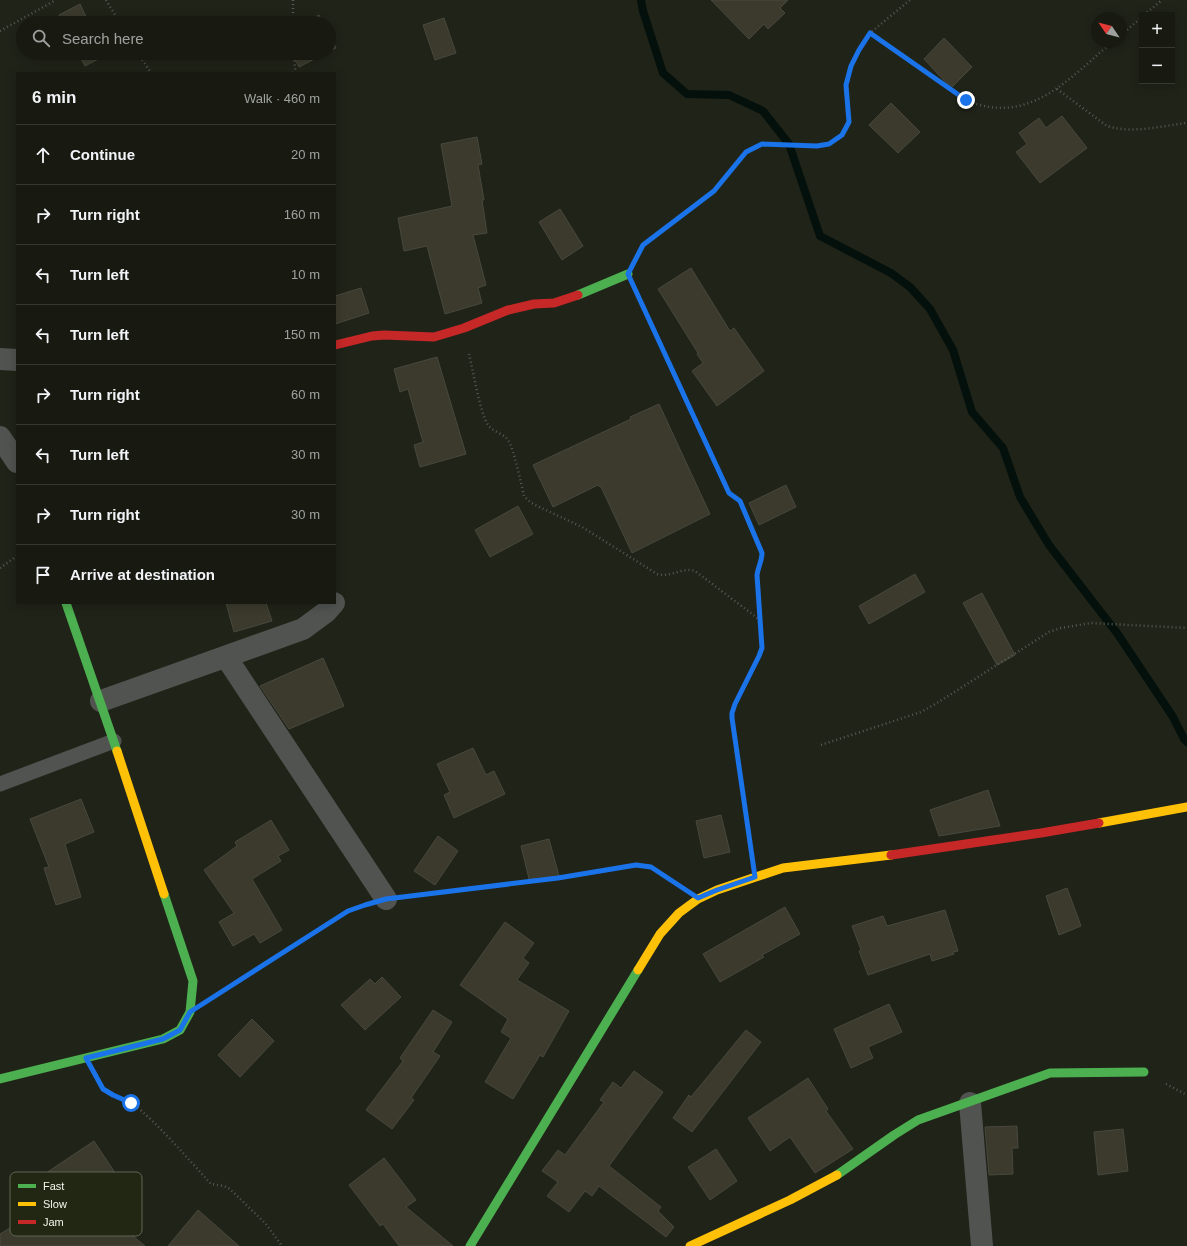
<!DOCTYPE html>
<meta charset="utf-8">
<style>
:root{--surface:#181a12;--page:#21231b;--text:#f1f3f6;--muted:#9fa19f;--line:#363832}
body{margin:0;font-family:Helvetica,sans-serif;background:var(--page);color:var(--text)}
.controls{position:absolute;right:12px;top:12px;display:grid;overflow:hidden;border-radius:0px;box-shadow:0 2px 10px #0003}
.controls button{width:36px;height:36px;display:grid;place-items:center;padding:0;border:0;border-bottom:1px solid var(--line);background:var(--surface);color:var(--text);font:20px sans-serif}
.compass{position:absolute;left:1091px;top:12px;width:36px;height:36px;border-radius:50%;background:var(--surface);box-shadow:0 2px 10px #0003;rotate:305deg}
.stop{position:absolute;width:12px;height:12px;margin:-9px;border:3px solid #1a73e8;border-radius:50%;background:#fff}
.stop.end{background:#1a73e8;border-color:#fff;box-shadow:0 1px 4px #0008}
.list{margin:0;padding:0;list-style:none}
h2{display:flex;justify-content:space-between;align-items:center;height:52px;margin:0;padding:0 16px;font-size:17px}
h2 small{font-size:13px;font-weight:400;color:var(--muted)}
.list li{display:grid;grid-template-columns:26px 1fr auto;gap:12px;align-items:center;box-sizing:border-box;height:60px;padding:0 16px;border-top:1px solid var(--line)}
.list b{display:block;font-size:15px;white-space:nowrap}
.list em{font-size:13px;font-style:normal;color:var(--muted)}
.icon{flex:none;width:22px;height:22px;fill:none;stroke:currentColor;stroke-width:2;stroke-linecap:round;stroke-linejoin:round}
.map{position:relative;flex:none;width:1187px;height:1246px;overflow:hidden}
.search{position:absolute;background:var(--surface);box-shadow:0 2px 10px #0003;left:16px;top:16px;width:320px;height:44px;display:flex;align-items:center;gap:10px;box-sizing:border-box;padding:0 14px;border-radius:22px;color:var(--muted);font-size:15px}
.panel{position:absolute;background:var(--surface);box-shadow:0 2px 10px #0003;left:16px;top:72px;width:320px;height:532px;border-radius:0px}
.map>svg:first-child{display:block}
.lines{fill:none;stroke-linecap:round;stroke-linejoin:round}
.stream{stroke:#03100c;stroke-width:8}
.building{fill:#3b3a2d;stroke:#48483e}
.path{stroke:#565954;stroke-width:2.5;stroke-dasharray:1 3;stroke-linecap:butt}
.lane{stroke:#50534f;stroke-width:15}
.street{stroke:#50534f;stroke-width:22}
.fast{stroke:#4caf50;stroke-width:9}
.slow{stroke:#ffc107;stroke-width:9}
.jam{stroke:#c62828;stroke-width:9}
.route{stroke:#1a73e8;stroke-width:5}
.key{fill:#222714;stroke:#616554;stroke-width:1}
.key-label{font-size:11px;fill:#f3f7ea}
</style>
<div class="map">
<svg width="1187" height="1246" viewBox="0 0 1187 1246">
<rect width="100%" height="100%" fill="#202318"/>
<g class="lines">
<path class="stream" d="M 641,0 L 643,11 L 663,73 L 687,94 L 729,95 L 763,111 L 789,144 L 820,236 L 891,273 L 910,287 L 930,309 L 953,350 L 972,412 L 1003,448 L 1020,497 L 1049,545 L 1117,633 L 1173,717 L 1184,739 L 1187,742"/>
</g>
<path class="building" d="M 711,0 L 788,0 L 780,8 L 785,13 L 768,29 L 764,24 L 749,39 Z
M 80,4 L 89,23 L 63,23 L 59,15 Z
M 319,15 L 323,23 L 304,23 Z
M 444,18 L 456,53 L 435,60 L 423,25 Z
M 329,34 L 336,48 L 329,51 Z
M 944,38 L 972,67 L 951,88 L 924,59 Z
M 78,53 L 105,53 L 106,55 L 85,66 Z
M 292,53 L 326,53 L 299,67 Z
M 891,103 L 920,132 L 898,153 L 869,125 Z
M 1062,116 L 1087,148 L 1040,183 L 1016,152 L 1027,144 L 1019,133 L 1039,118 L 1046,128 Z
M 477,137 L 482,164 L 478,165 L 484,200 L 482,200 L 487,233 L 473,235 L 486,285 L 478,288 L 482,303 L 445,314 L 427,246 L 404,251 L 398,218 L 452,206 L 441,144 Z
M 560,209 L 583,246 L 562,260 L 539,222 Z
M 691,268 L 730,331 L 734,328 L 764,371 L 717,406 L 692,371 L 703,363 L 697,354 L 698,353 L 658,289 Z
M 361,288 L 369,313 L 335,324 L 335,296 Z
M 437,357 L 466,454 L 420,467 L 414,445 L 423,442 L 408,389 L 400,392 L 394,369 Z
M 659,404 L 710,514 L 632,553 L 601,487 L 600,487 L 598,485 L 553,507 L 533,465 L 631,419 L 630,417 Z
M 786,485 L 796,507 L 759,525 L 749,503 Z
M 518,506 L 533,534 L 490,557 L 475,530 Z
M 915,574 L 925,592 L 869,624 L 859,606 Z
M 982,593 L 1015,655 L 997,665 L 963,603 Z
M 226,603 L 266,603 L 272,621 L 234,632 Z
M 323,658 L 344,706 L 289,729 L 260,686 Z
M 473,748 L 486,775 L 494,771 L 505,794 L 454,818 L 444,795 L 450,792 L 437,764 Z
M 988,790 L 1000,826 L 939,836 L 930,810 Z
M 81,799 L 94,832 L 65,844 L 81,897 L 56,905 L 44,868 L 49,867 L 30,819 Z
M 721,815 L 730,852 L 704,858 L 696,821 Z
M 271,820 L 289,850 L 278,856 L 281,861 L 252,879 L 282,930 L 260,943 L 254,934 L 233,946 L 219,922 L 234,913 L 204,870 L 237,846 L 235,842 Z
M 438,836 L 458,851 L 435,885 L 414,871 Z
M 549,839 L 559,876 L 530,883 L 521,846 Z
M 1067,888 L 1081,926 L 1059,935 L 1046,896 Z
M 785,907 L 800,934 L 762,955 L 764,957 L 720,982 L 703,954 Z
M 945,910 L 958,951 L 953,952 L 954,954 L 932,961 L 930,954 L 868,975 L 859,951 L 861,950 L 852,926 L 883,916 L 887,926 Z
M 505,922 L 534,943 L 523,958 L 529,963 L 517,980 L 569,1011 L 543,1057 L 540,1055 L 513,1099 L 485,1082 L 511,1038 L 501,1032 L 508,1019 L 460,985 Z
M 382,977 L 401,997 L 365,1030 L 341,1005 L 370,979 L 375,984 Z
M 889,1004 L 902,1032 L 868,1047 L 873,1058 L 851,1068 L 834,1029 Z
M 433,1010 L 452,1022 L 433,1052 L 440,1056 L 411,1098 L 414,1100 L 392,1129 L 366,1110 L 403,1061 L 400,1058 Z
M 252,1019 L 274,1041 L 240,1077 L 218,1055 Z
M 746,1030 L 761,1042 L 692,1132 L 673,1118 L 689,1095 L 691,1097 Z
M 634,1071 L 663,1092 L 609,1166 L 661,1207 L 658,1211 L 674,1227 L 666,1237 L 599,1186 L 592,1196 L 585,1191 L 569,1212 L 547,1196 L 558,1182 L 542,1171 L 558,1150 L 565,1155 L 604,1102 L 600,1100 L 613,1082 L 621,1088 Z
M 808,1078 L 828,1109 L 826,1111 L 853,1149 L 815,1173 L 790,1137 L 770,1151 L 748,1118 Z
M 1017,1126 L 1018,1148 L 1012,1148 L 1013,1174 L 989,1175 L 985,1127 Z
M 1123,1129 L 1128,1171 L 1098,1175 L 1094,1132 Z
M 94,1141 L 133,1200 L 109,1216 L 145,1246 L 0,1246 L 0,1234 L 40,1210 L 25,1187 Z
M 716,1149 L 737,1181 L 710,1200 L 688,1167 Z
M 384,1158 L 416,1200 L 406,1207 L 453,1246 L 399,1246 L 383,1224 L 380,1226 L 349,1185 Z
M 198,1210 L 239,1246 L 168,1246 Z"/>
<g class="lines">
<path class="path" d="M 106,0 L 120,23
M 293,0 L 293,23
M 1144,15 L 1162,0
M 0,31 L 56,0
M 870,33 L 966,100 C 1028,127 1069,79 1112,42
M 1121,35 L 1142,17
M 138,53 L 151,73
M 293,73 L 295,69 L 294,53
M 1057,89 L 1107,126 C 1132,134 1161,126 1187,123
M 639,251 L 648,240 L 714,191 L 746,152 L 762,144 L 817,146 L 829,144 L 842,135 L 849,122 L 846,85 L 851,66 L 859,50 L 870,33 L 910,0
M 639,297 L 729,493 L 740,501 L 762,553 C 762,561 758,567 757,575 L 762,647 C 755,670 738,690 732,713 L 751,852
M 469,354 C 473,370 480,413 488,425 C 493,432 503,433 508,440 C 514,449 521,483 524,496 L 530,502 L 535,505 L 582,527 L 657,574 C 670,578 682,567 695,571 L 760,620
M 0,568 L 17,556
M 821,745 L 921,712 L 937,703 L 1049,632 L 1061,628 L 1091,623 L 1187,628
M 411,897 L 558,878 L 636,865 L 651,867 L 676,884
M 217,994 L 348,911 L 361,906
M 99,1081 C 109,1099 122,1095 136,1106 C 163,1129 187,1158 211,1184 L 224,1186 L 230,1189 L 266,1224 L 282,1246
M 1166,1084 L 1187,1095"/>
<path class="lane" d="M 0,784 L 114,741"/>
<path class="street" d="M 0,359 L 17,360
M 0,437 L 17,462
M 226,657 L 386,899
M 101,701 L 303,629 L 326,612 L 334,603
M 970,1103 L 982,1246"/>
<path class="fast" d="M 578,295 L 628,274
M 66,603 L 117,751
M 0,1079 L 163,1039 L 180,1030 L 190,1012 L 193,981 L 164,894
M 837,1175 L 894,1135 L 918,1120 L 1050,1073 L 1144,1072
M 470,1246 L 638,970"/>
<path class="slow" d="M 117,751 L 164,894
M 1099,823 L 1187,807
M 638,970 L 660,934 L 679,913 L 698,899 L 717,890 L 783,868 L 891,855
M 690,1246 L 790,1200 L 837,1175"/>
<path class="jam" d="M 335,345 L 372,336 L 384,335 L 434,337 L 464,328 L 508,310 L 534,304 L 554,303 L 578,295
M 891,855 L 1041,833 L 1099,823"/>
</g>
<g class="lines">
<path class="route" d="M 131,1103 L 113,1095 L 103,1089 L 86,1058 L 163,1039 L 180,1030 L 190,1012 L 348,911 L 365,905 L 386,899 L 558,878 L 636,865 L 651,867 L 698,898 L 717,890 L 755,877 L 732,718 L 732,713 L 735,704 L 759,656 L 762,648 L 757,575 C 758,567 762,561 762,553 L 740,501 L 729,493 L 628,274 L 643,245 L 714,191 L 746,152 L 762,144 L 817,146 L 829,144 L 842,135 L 849,122 L 846,85 L 851,66 L 859,50 L 870,33 L 966,100"/>
</g>
<rect x="10" y="1172" width="132" height="64" rx="6" class="key"/>
<rect x="18" y="1184" width="18" height="4" fill="#4caf50"/>
<rect x="18" y="1202" width="18" height="4" fill="#ffc107"/>
<rect x="18" y="1220" width="18" height="4" fill="#c62828"/>
<g class="key-label">
<text x="43" y="1190">Fast</text>
<text x="43" y="1208">Slow</text>
<text x="43" y="1226">Jam</text>
</g>
</svg>
<div class="controls">
<button>+</button>
<button>−</button>
</div>
<svg class="compass" viewBox="-18 -18 36 36"><path d="M0-13l5 13h-10z" fill="#e53935"/><path d="M0 13l5-13h-10z" fill="#9fa19f"/></svg>
<div class="stop" style="left:131px;top:1103px"></div>
<div class="stop end" style="left:966px;top:100px"></div>
<div class="search"><svg class="icon" aria-label="search" viewBox="0 0 24 24"><circle cx="10" cy="10" r="6"/><path d="M15 15l6 6"/></svg>Search here</div>
<section class="panel">
<h2>6 min<small>Walk · 460 m</small></h2>
<ul class="list">
<li><svg class="icon" aria-label="ahead" viewBox="0 0 24 24"><path d="M12 20V5M6 11l6-6 6 6"/></svg><div><b>Continue</b></div><em>20 m</em></li>
<li><svg class="icon" aria-label="right" viewBox="0 0 24 24"><path d="M7 20v-9h11M14 6l5 5-5 5"/></svg><div><b>Turn right</b></div><em>160 m</em></li>
<li><svg class="icon" aria-label="left" viewBox="0 0 24 24"><path d="M17 20v-9H6M10 6l-5 5 5 5"/></svg><div><b>Turn left</b></div><em>10 m</em></li>
<li><svg class="icon" aria-label="left" viewBox="0 0 24 24"><path d="M17 20v-9H6M10 6l-5 5 5 5"/></svg><div><b>Turn left</b></div><em>150 m</em></li>
<li><svg class="icon" aria-label="right" viewBox="0 0 24 24"><path d="M7 20v-9h11M14 6l5 5-5 5"/></svg><div><b>Turn right</b></div><em>60 m</em></li>
<li><svg class="icon" aria-label="left" viewBox="0 0 24 24"><path d="M17 20v-9H6M10 6l-5 5 5 5"/></svg><div><b>Turn left</b></div><em>30 m</em></li>
<li><svg class="icon" aria-label="right" viewBox="0 0 24 24"><path d="M7 20v-9h11M14 6l5 5-5 5"/></svg><div><b>Turn right</b></div><em>30 m</em></li>
<li><svg class="icon" aria-label="arrive" viewBox="0 0 24 24"><path d="M6 21V4h12l-3 4 3 4H6"/></svg><div><b>Arrive at destination</b></div></li>
</ul>
</section>
</div>
